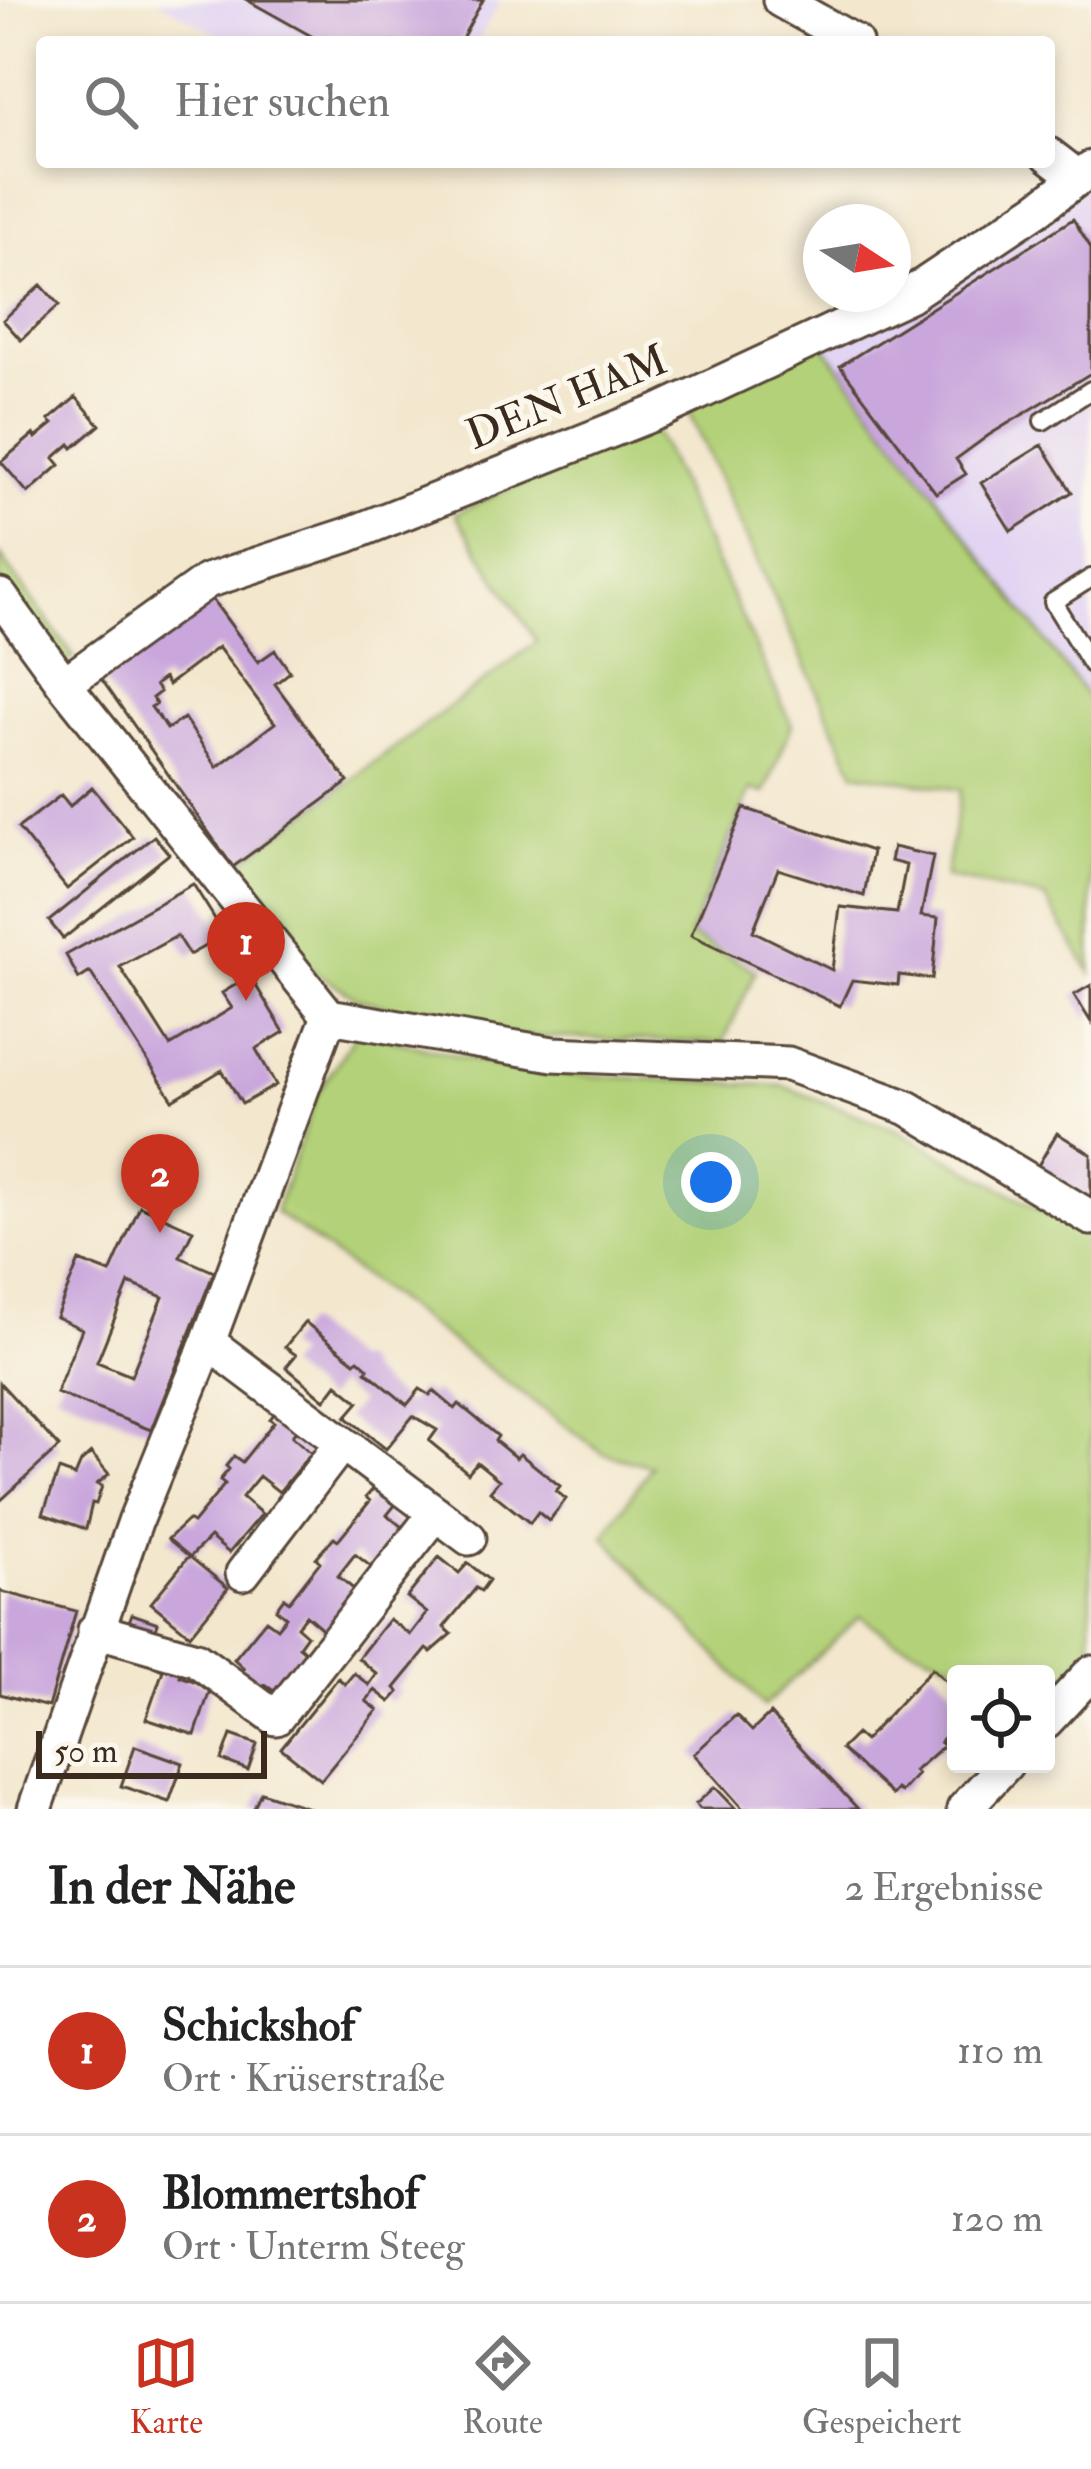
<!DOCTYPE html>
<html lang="de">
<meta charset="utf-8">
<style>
:root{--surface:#fff;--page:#f6f6f6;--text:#222;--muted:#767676;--line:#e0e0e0;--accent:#c8321e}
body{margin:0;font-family:"IM FELL Double Pica",serif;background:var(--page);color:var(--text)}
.controls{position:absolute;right:36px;bottom:36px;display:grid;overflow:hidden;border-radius:12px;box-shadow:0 6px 18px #0003}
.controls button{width:108px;height:108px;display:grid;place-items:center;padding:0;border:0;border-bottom:3px solid var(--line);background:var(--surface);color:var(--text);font:60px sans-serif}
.compass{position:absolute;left:803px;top:204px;width:108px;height:108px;border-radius:50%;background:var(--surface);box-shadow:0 6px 18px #0003;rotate:102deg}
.scale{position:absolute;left:36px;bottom:30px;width:231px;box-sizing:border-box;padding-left:12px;border:6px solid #3b2a1e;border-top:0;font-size:33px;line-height:42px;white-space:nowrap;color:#3b2a1e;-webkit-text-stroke:9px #fbf7ec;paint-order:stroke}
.you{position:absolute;left:711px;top:1182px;width:42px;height:42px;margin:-30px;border:9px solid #fff;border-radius:50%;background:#1a73e8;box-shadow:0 0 0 18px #1a73e833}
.badge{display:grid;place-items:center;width:78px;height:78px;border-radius:50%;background:var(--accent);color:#fff;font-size:39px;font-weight:700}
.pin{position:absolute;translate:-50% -99px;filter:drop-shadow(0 3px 6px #0008)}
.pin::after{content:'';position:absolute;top:63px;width:42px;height:36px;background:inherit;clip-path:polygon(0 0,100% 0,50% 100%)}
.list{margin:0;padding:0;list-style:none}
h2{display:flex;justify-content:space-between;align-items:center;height:156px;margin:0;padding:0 48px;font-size:51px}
h2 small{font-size:39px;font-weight:400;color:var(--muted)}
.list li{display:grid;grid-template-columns:78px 1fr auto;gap:36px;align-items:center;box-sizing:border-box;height:168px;padding:0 48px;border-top:3px solid var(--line)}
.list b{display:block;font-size:45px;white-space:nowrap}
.list p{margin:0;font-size:39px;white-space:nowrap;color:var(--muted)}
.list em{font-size:39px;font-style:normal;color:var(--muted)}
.icon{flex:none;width:66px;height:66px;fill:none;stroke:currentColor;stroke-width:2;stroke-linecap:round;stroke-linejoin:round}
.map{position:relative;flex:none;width:1091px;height:1809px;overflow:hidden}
.search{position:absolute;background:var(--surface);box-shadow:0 6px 18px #0003;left:36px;right:36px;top:36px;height:132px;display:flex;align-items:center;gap:30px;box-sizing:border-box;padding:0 42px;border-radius:12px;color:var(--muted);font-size:45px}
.sheet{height:492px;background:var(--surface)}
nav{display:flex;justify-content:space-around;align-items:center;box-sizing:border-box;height:168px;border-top:3px solid var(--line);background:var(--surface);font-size:33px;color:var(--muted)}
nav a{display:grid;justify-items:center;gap:6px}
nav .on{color:var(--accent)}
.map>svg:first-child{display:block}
.built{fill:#e2d4f3}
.green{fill:#b2d178;stroke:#767e4b;stroke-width:3}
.building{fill:#c9a6dc;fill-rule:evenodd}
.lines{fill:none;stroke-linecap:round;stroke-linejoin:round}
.lane-casing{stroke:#574638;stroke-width:22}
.street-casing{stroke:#574638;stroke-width:39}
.lane{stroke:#fff;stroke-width:16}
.street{stroke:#fff;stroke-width:33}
.labels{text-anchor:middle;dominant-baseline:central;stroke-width:10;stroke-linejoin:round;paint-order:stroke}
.street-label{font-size:42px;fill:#3b2a1e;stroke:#fbf7ec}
</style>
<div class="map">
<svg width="1091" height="1809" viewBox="0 0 1091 1809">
<rect width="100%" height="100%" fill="#fbf7ec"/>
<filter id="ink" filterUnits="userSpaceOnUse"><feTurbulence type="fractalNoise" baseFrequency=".00833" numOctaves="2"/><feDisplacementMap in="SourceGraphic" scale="24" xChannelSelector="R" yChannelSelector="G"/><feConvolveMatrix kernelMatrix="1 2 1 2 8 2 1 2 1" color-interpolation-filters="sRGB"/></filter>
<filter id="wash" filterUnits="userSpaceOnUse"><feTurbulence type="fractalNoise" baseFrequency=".004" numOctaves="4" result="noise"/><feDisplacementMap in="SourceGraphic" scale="48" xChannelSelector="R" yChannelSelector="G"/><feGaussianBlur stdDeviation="2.7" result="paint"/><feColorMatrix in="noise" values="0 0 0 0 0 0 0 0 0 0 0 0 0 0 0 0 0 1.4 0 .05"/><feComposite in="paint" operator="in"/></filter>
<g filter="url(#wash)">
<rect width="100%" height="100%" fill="#f3e7cd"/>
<path class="built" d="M 156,0 L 501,0 L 477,42 L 231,42 Z
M 1091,177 L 1091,702 L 1090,703 L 822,343 Z"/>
<path class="green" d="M 822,343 L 1091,702 L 1091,973 L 1045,898 L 945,877 L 961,790 L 855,773 L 686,407 Z
M 651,423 L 792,725 L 765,793 L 751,789 L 689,935 L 756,971 L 723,1043 L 508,1036 L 358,999 L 294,958 L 225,874 L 537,642 L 455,514 Z
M 0,555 L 74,657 L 63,664 L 0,585 Z
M 358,1031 L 522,1072 L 783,1086 L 898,1130 L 1091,1238 L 1091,1649 L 1046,1700 L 1046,1674 L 981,1674 L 893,1639 L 860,1616 L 764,1706 L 604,1536 L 651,1466 L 603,1453 L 275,1212 L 318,1092 Z"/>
<g id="blocks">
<path class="building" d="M 247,0 L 483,0 L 460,42 L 322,42 Z
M 1073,219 L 1091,248 L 1091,373 L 989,435 L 956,459 L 966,474 L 936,493 L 840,366 Z
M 41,285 L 59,305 L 21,340 L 3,320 Z
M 76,397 L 100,425 L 73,448 L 70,444 L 54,458 L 60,465 L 28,493 L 1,462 L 34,434 L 36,438 L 53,424 L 49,420 Z
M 1042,445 L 1072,492 L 1011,531 L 981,483 Z
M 209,595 L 258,662 L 275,650 L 290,672 L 275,684 L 348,782 L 233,867 L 98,674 ZM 218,647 L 275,723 L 217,767 L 184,718 L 167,729 L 151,707 L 156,704 L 152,698 L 160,692 L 155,685 L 164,678 L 168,685 Z
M 92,787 L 133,837 L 67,889 L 18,828 L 61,795 L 70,806 Z
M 744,808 L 872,851 L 864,896 L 778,869 L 753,931 L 832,970 L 840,907 L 897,913 L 906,865 L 890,861 L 893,847 L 933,856 L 921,916 L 938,918 L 932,979 L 899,975 L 898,985 L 852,980 L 840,1006 L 691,935 Z
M 154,836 L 169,854 L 63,939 L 49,921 Z
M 193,884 L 225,935 L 189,955 L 177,936 L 120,967 L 170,1046 L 232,1008 L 222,993 L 250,976 L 284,1032 L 256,1049 L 276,1085 L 242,1104 L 222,1070 L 173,1100 L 90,972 L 79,979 L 66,955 Z
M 1091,985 L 1091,1022 L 1074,995 Z
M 1057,1133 L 1091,1154 L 1091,1202 L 1036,1169 Z
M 140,1206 L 193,1230 L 180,1257 L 214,1272 L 151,1430 L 56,1393 L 82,1329 L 56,1317 L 79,1261 L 110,1273 ZM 129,1283 L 163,1297 L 131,1376 L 97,1362 Z
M 305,1322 L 355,1362 L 358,1359 L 368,1368 L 366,1371 L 407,1405 L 420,1389 L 430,1395 L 434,1391 L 455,1409 L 459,1404 L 498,1436 L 495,1441 L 516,1458 L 520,1454 L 560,1486 L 556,1491 L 566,1499 L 549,1521 L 538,1512 L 530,1523 L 490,1491 L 499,1480 L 477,1462 L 468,1473 L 429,1441 L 437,1430 L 413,1416 L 386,1449 L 346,1417 L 359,1402 L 337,1384 L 325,1400 L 286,1367 L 296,1355 L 285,1347 Z
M 0,1383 L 59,1447 L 0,1501 Z
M 279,1408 L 300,1426 L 292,1436 L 311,1453 L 279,1492 L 259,1476 L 250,1487 L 242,1497 L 262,1514 L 229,1553 L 210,1537 L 190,1557 L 228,1588 L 190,1635 L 151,1603 L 189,1556 L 168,1539 L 188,1520 L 193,1523 L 225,1484 L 220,1480 L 229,1469 L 226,1466 L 234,1456 L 242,1462 L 274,1422 L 270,1419 Z
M 91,1453 L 109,1474 L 97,1484 L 102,1486 L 96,1504 L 92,1503 L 86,1529 L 43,1514 L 59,1470 L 75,1476 L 81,1462 Z
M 375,1487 L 396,1504 L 387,1515 L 407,1531 L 375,1570 L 355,1554 L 338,1576 L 357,1592 L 326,1632 L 306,1615 L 297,1626 L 307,1635 L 299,1646 L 306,1652 L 274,1691 L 265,1685 L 256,1695 L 235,1678 L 244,1668 L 234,1659 L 266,1620 L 277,1628 L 286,1617 L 276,1609 L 284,1598 L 289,1602 L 320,1562 L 316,1558 L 334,1537 L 338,1540 L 370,1501 L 366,1497 Z
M 439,1557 L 459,1573 L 468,1563 L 489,1580 L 481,1591 L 476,1588 L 444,1627 L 452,1634 L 431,1652 L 427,1649 L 395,1688 L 399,1692 L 390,1702 L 375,1690 L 366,1701 L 378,1710 L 321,1780 L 281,1748 L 338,1678 L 345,1684 L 354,1673 L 369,1685 L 377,1674 L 358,1658 L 389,1619 L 410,1635 L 427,1613 L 407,1597 Z
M 0,1591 L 76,1611 L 48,1707 L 0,1694 Z
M 132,1614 L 158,1623 L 153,1636 L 127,1627 Z
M 158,1654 L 184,1663 L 180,1676 L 211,1687 L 195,1735 L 146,1719 L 163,1670 L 153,1666 Z
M 932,1668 L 956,1691 L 956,1735 L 951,1730 L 940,1742 L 944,1745 L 914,1771 L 917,1774 L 901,1792 L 897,1789 L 892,1795 L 841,1749 L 856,1734 L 864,1741 Z
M 770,1714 L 858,1809 L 743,1809 L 694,1754 L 736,1715 L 752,1731 Z
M 231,1735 L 257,1744 L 248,1770 L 222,1760 Z
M 135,1746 L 183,1763 L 169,1802 L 121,1786 Z
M 715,1787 L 736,1809 L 700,1809 L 696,1804 Z
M 261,1792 L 309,1808 L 309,1809 L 253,1809 Z"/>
</g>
</g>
<g filter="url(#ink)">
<use href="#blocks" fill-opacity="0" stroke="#574638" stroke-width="3"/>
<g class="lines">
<g class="lane-casing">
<path id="lane" d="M 1043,421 L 1091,390
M 1091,578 L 1053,602 L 1091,664"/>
</g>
<g class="street-casing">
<path id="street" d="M 780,0 L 855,42
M 1049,155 L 1079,178
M 0,596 L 64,684 L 329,1016 L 553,1054 L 788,1064 L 908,1108 L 1091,1218
M 64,684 L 207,581 L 348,535 L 660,411 L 909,295 L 1039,208 L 1091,168
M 208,1342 L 469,1538
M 243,1573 L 342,1443
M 95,1630 L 196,1659 L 276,1718 L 436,1513
M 1046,1721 L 1091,1673
M 35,1809 L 136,1519 L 208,1342 L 329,1016
M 964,1809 L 1006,1764"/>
</g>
<use href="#lane" class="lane"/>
<use href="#street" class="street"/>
</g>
</g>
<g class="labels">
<g class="street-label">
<text transform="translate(567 398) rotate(-22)">DEN HAM</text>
</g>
</g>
</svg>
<div class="controls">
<button><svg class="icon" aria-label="locate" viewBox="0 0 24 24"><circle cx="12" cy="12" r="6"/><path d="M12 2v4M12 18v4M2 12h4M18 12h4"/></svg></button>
</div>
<svg class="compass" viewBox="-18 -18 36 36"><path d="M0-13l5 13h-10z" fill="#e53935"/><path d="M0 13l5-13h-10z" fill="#767676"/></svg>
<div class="scale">50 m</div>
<div class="you"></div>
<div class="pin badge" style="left:246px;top:1001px">1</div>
<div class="pin badge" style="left:160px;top:1233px">2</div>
<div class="search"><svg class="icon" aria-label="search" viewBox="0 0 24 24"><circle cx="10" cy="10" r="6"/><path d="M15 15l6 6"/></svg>Hier suchen</div>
</div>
<section class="sheet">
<h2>In der Nähe<small>2 Ergebnisse</small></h2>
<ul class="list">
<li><span class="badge">1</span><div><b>Schickshof</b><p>Ort · Krüserstraße</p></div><em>110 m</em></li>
<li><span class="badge">2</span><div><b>Blommertshof</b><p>Ort · Unterm Steeg</p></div><em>120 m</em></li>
</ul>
</section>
<nav>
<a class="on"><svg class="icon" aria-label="map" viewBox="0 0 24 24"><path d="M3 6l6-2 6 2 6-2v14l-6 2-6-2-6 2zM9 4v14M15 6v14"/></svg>Karte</a>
<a><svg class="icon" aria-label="directions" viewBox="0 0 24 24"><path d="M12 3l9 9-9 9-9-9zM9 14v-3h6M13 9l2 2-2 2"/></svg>Route</a>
<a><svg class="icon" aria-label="saved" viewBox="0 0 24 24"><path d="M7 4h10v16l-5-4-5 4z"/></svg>Gespeichert</a>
</nav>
